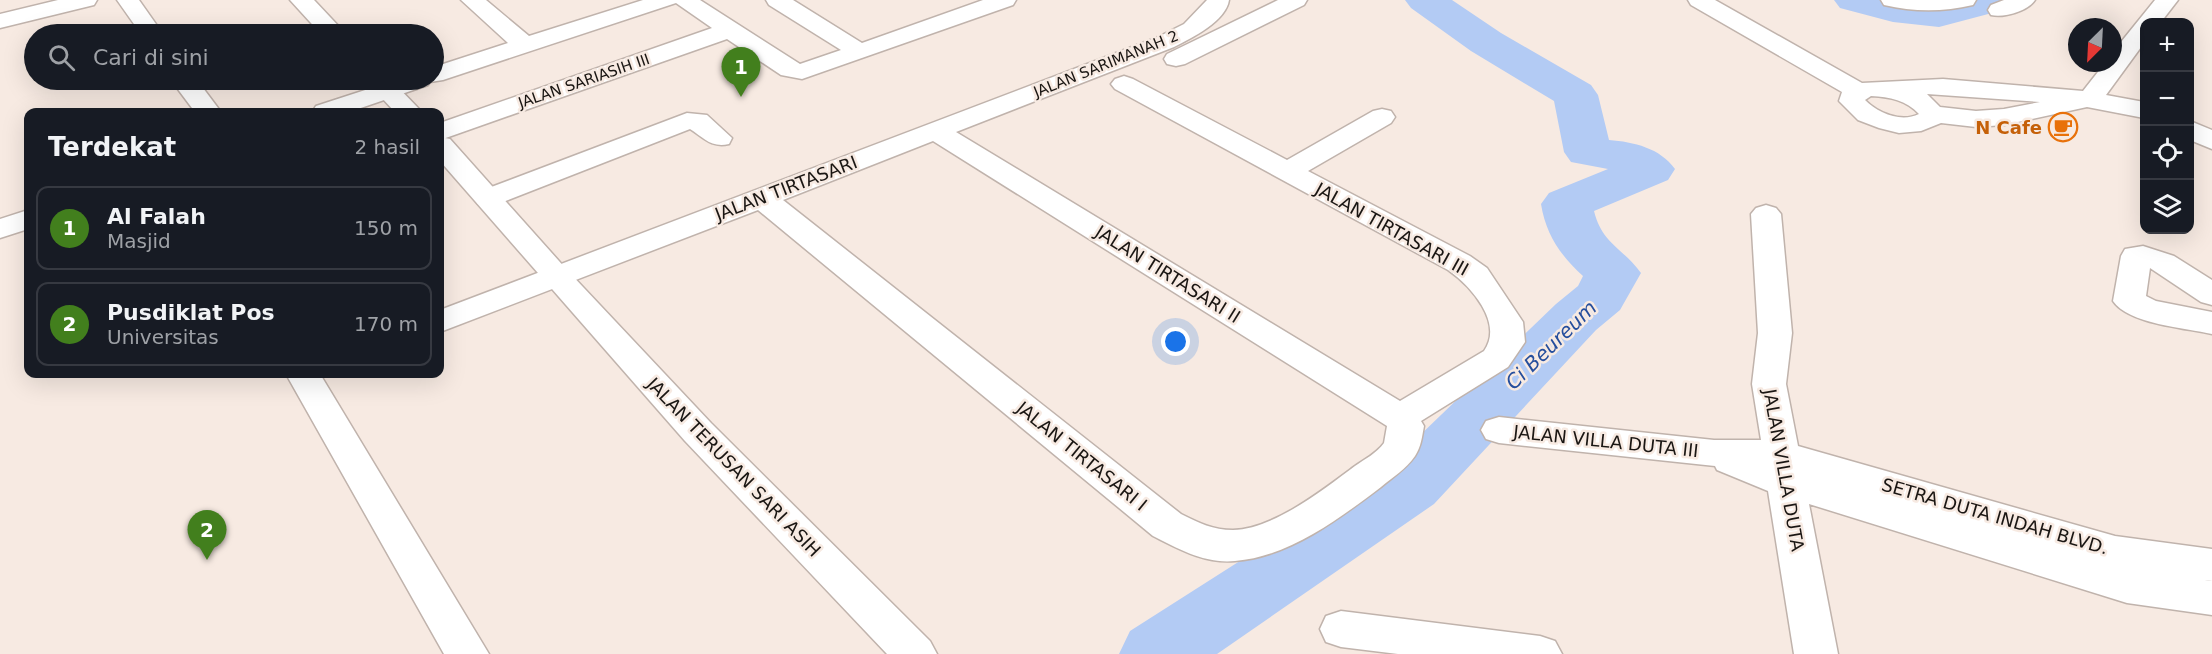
<!DOCTYPE html>
<html lang="id">
<meta charset="utf-8">
<style>
:root{--surface:#171b24;--page:#242831;--text:#f1f3f6;--muted:#9ea1a6;--line:#363941;--accent:#427f1d}
body{margin:0;font-family:"DejaVu Sans",sans-serif;background:var(--page);color:var(--text)}
.controls{position:absolute;right:18px;top:18px;display:grid;overflow:hidden;border-radius:12px;box-shadow:0 6px 24px #0002}
.controls button{width:54px;height:54px;display:grid;place-items:center;padding:0;border:0;border-bottom:2px solid var(--line);background:var(--surface);color:var(--text);font:30px sans-serif}
.compass{position:absolute;left:2068px;top:18px;width:54px;height:54px;border-radius:50%;background:var(--surface);box-shadow:0 6px 24px #0002;rotate:204deg}
.you{position:absolute;left:1176px;top:342px;width:21px;height:21px;margin:-15px;border:4px solid #fff;border-radius:50%;background:#1a73e8;box-shadow:0 0 0 9px #1a73e833}
.badge{display:grid;place-items:center;width:39px;height:39px;border-radius:50%;background:var(--accent);color:#fff;font-size:20px;font-weight:700}
.pin{position:absolute;translate:-50% -50px;filter:drop-shadow(0 2px 3px #0008)}
.pin::after{content:'';position:absolute;top:32px;width:21px;height:18px;background:inherit;clip-path:polygon(0 0,100% 0,50% 100%)}
.list{margin:0;padding:0;list-style:none}
h2{display:flex;justify-content:space-between;align-items:center;height:78px;margin:0;padding:0 24px;font-size:26px}
h2 small{font-size:20px;font-weight:400;color:var(--muted)}
.list li{display:grid;grid-template-columns:39px 1fr auto;gap:18px;align-items:center;box-sizing:border-box;height:84px;margin:0 12px 12px;padding:0 12px;border:2px solid var(--line);border-radius:12px}
.list b{display:block;font-size:22px;white-space:nowrap}
.list p{margin:0;font-size:20px;white-space:nowrap;color:var(--muted)}
.list em{font-size:20px;font-style:normal;color:var(--muted)}
.icon{flex:none;width:33px;height:33px;fill:none;stroke:currentColor;stroke-width:2;stroke-linecap:round;stroke-linejoin:round}
.map{position:relative;flex:none;width:2212px;height:654px;overflow:hidden}
.search{position:absolute;background:var(--surface);box-shadow:0 6px 24px #0002;left:24px;top:24px;width:420px;height:66px;display:flex;align-items:center;gap:15px;box-sizing:border-box;padding:0 21px;border-radius:33px;color:var(--muted);font-size:22px}
.panel{position:absolute;background:var(--surface);box-shadow:0 6px 24px #0002;left:24px;top:108px;width:420px;height:270px;border-radius:12px}
.map>svg:first-child{display:block}
.lines{fill:none;stroke-linecap:round;stroke-linejoin:round}
.river{fill:#b3cbf4;fill-rule:evenodd}
.street-casing{stroke:#c0b3ac;stroke-width:3}
.secondary-casing{stroke:#c0b3ac;stroke-width:3}
.street{fill:#fff;fill-rule:evenodd}
.secondary{fill:#fff;fill-rule:evenodd}
.labels{text-anchor:middle;dominant-baseline:central;stroke-width:5;stroke-linejoin:round;paint-order:stroke}
.far-street-label{font-size:15px;fill:#1a1613;stroke:#f7eae2}
.food-label{font-size:18px;font-weight:bold;fill:#c56008;stroke:#f7eae2;text-anchor:end}
.street-label{font-size:18px;fill:#1a1613;stroke:#f7eae2}
.water-label{font-size:20px;font-style:italic;fill:#254e9d;stroke:#f7eae2}
</style>
<div class="map">
<svg width="2212" height="654" viewBox="0 0 2212 654">
<rect width="100%" height="100%" fill="#f7eae2"/>
<g class="lines">
<path class="river" d="M 1405,0 L 1452,0 L 1501,33 L 1591,85 L 1598,95 L 1609,140 C 1634,142 1660,148 1675,169 L 1668,180 L 1594,211 C 1602,244 1623,248 1641,273 L 1620,310 L 1596,330 L 1434,504 L 1217,654 L 1119,654 L 1130,631 L 1386,468 L 1556,304 L 1578,286 L 1583,276 C 1561,256 1546,235 1541,204 L 1549,193 L 1608,169 L 1571,162 L 1564,152 L 1554,101 L 1471,51 L 1411,8 Z
M 1834,0 L 1913,0 L 1939,3 L 1949,0 L 2017,0 L 2011,8 L 1939,27 L 1893,22 L 1840,8 Z"/>
<g class="street-casing">
<path id="street" d="M 58,0 L 97,0 L 94,5 L 0,28 L 0,14 Z
M 117,0 L 139,0 L 163,34 L 141,34 Z
M 461,0 L 486,0 L 529,36 L 643,0 L 700,0 L 800,64 L 841,50 L 769,5 L 766,0 L 793,0 L 862,43 L 983,0 L 1016,0 L 1013,5 L 802,79 L 781,75 L 727,39 L 440,140 L 440,123 L 712,28 L 676,3 L 443,80 L 430,82 L 428,85 L 349,112 L 312,112 L 316,106 L 396,80 L 434,80 L 434,67 L 508,43 Z
M 1207,0 L 1229,0 C 1226,21 1192,38 1174,47 L 956,132 L 1400,401 L 1484,351 C 1504,323 1471,286 1448,270 L 1115,89 L 1111,84 L 1115,79 L 1124,76 L 1133,79 L 1287,160 L 1373,111 L 1382,109 L 1391,111 L 1395,117 L 1391,123 L 1308,171 L 1470,256 L 1487,268 L 1523,322 L 1525,342 L 1508,367 L 1421,421 L 1424,426 C 1422,437 1421,447 1415,456 C 1406,469 1393,477 1381,487 C 1340,518 1289,557 1235,561 C 1205,564 1179,549 1153,536 L 758,210 L 440,332 L 440,310 L 1158,37 L 1184,24 ZM 933,141 L 1387,426 L 1384,443 C 1377,453 1365,459 1355,466 C 1324,489 1274,529 1233,530 C 1213,530 1199,523 1181,514 L 783,200 Z
M 1278,0 L 1307,0 L 1304,5 L 1185,64 L 1176,66 L 1167,64 L 1164,59 L 1167,54 Z
M 1688,0 L 1715,0 L 1862,83 L 1943,79 L 2083,91 L 2105,63 L 2113,63 L 2113,52 L 2155,0 L 2178,0 L 2161,22 L 2144,22 L 2144,43 L 2106,95 L 2144,102 L 2144,118 L 2087,107 L 2004,125 L 1976,127 L 1941,123 L 1921,131 L 1899,133 L 1879,128 L 1858,120 L 1839,101 L 1842,92 L 1691,5 ZM 1927,94 L 2040,102 L 2004,109 L 1976,111 L 1940,107 ZM 1871,96 C 1890,97 1906,100 1919,114 C 1901,123 1878,113 1865,100 Z
M 1881,0 L 1976,0 L 1973,5 C 1943,12 1914,12 1884,5 Z
M 2004,0 L 2035,0 C 2028,11 2004,18 1991,15 L 1988,10 L 1991,5 Z
M 171,80 L 197,80 L 221,112 L 195,112 Z
M 687,113 L 707,115 L 732,138 L 729,144 C 711,148 704,138 690,129 L 498,204 L 488,207 L 478,204 L 474,198 L 478,192 Z
M 2190,121 L 2212,130 L 2212,149 L 2190,140 Z
M 1766,205 L 1776,208 L 1781,214 L 1792,333 L 1786,384 L 1798,446 L 2115,536 L 2212,549 L 2212,581 L 2127,569 L 2212,581 L 2212,615 L 2127,603 L 1809,504 L 1838,654 L 1794,654 L 1768,491 L 1717,470 L 1715,466 L 1499,443 L 1486,439 L 1481,430 L 1486,421 L 1499,417 L 1714,440 L 1761,440 L 1752,384 L 1758,333 L 1751,214 L 1756,208 Z
M 28,210 L 28,229 L 0,238 L 0,219 Z
M 2143,246 L 2174,256 L 2212,280 L 2212,305 L 2201,302 L 2150,268 L 2146,296 L 2156,301 L 2212,312 L 2212,334 C 2186,328 2128,324 2113,301 L 2121,256 L 2125,249 Z
M 286,374 L 320,374 L 489,654 L 444,654 Z
M 1341,611 L 1540,636 L 1555,641 L 1562,654 L 1398,654 L 1341,647 L 1326,642 L 1320,629 L 1326,616 Z"/>
</g>
<g class="secondary-casing">
<path id="secondary" d="M 290,0 L 314,0 L 346,34 L 321,34 Z
M 365,80 L 391,80 L 422,112 L 395,112 Z
M 440,137 L 450,139 L 567,270 L 711,423 L 930,641 L 937,654 L 887,654 L 685,441 L 440,161 Z"/>
</g>
<use href="#street" class="street"/>
<use href="#secondary" class="secondary"/>
</g>
<defs>
<g id="cafe-ring" transform="scale(1.5)"><circle r="9.5" fill="#f7eae2" stroke="#e8710a" stroke-width="1.5"/><path d="M-5.5-4.5H6V0H3Q3 3.5 0 3.5H-2.5Q-5.5 3.5-5.5 0ZM3-3.2v2h1.7v-2ZM-6 4.5H4V6H-6Z" fill="#e8710a"/></g>
</defs>
<g fill-rule="evenodd">
<use href="#cafe-ring" x="2063" y="127"/>
</g>
<g class="labels">
<g class="far-street-label">
<text transform="translate(1106 64) rotate(-22)">JALAN SARIMANAH 2</text>
<text transform="translate(584 81) rotate(-19)">JALAN SARIASIH III</text>
</g>
<g class="food-label">
<text x="2042" y="127">N Cafe</text>
</g>
<g class="street-label">
<text transform="translate(786 188) rotate(-21)">JALAN TIRTASARI</text>
<text transform="translate(1392 229) rotate(29)">JALAN TIRTASARI III</text>
<text transform="translate(1168 274) rotate(32)">JALAN TIRTASARI II</text>
<text transform="translate(1606 441) rotate(6)">JALAN VILLA DUTA III</text>
<text transform="translate(1082 456) rotate(39)">JALAN TIRTASARI I</text>
<text transform="translate(734 467) rotate(46)">JALAN TERUSAN SARI ASIH</text>
<text transform="translate(1784 470) rotate(80)">JALAN VILLA DUTA</text>
<text transform="translate(1995 516) rotate(16)">SETRA DUTA INDAH BLVD.</text>
</g>
<g class="water-label">
<text transform="translate(1551 345) rotate(-44)">Ci Beureum</text>
</g>
</g>
</svg>
<div class="controls">
<button>+</button>
<button>−</button>
<button><svg class="icon" aria-label="locate" viewBox="0 0 24 24"><circle cx="12" cy="12" r="6"/><path d="M12 2v4M12 18v4M2 12h4M18 12h4"/></svg></button>
<button><svg class="icon" aria-label="layers" viewBox="0 0 24 24"><path d="M12 4l9 5-9 5-9-5zM3 14l9 5 9-5"/></svg></button>
</div>
<svg class="compass" viewBox="-18 -18 36 36"><path d="M0-13l5 13h-10z" fill="#e53935"/><path d="M0 13l5-13h-10z" fill="#9ea1a6"/></svg>
<div class="you"></div>
<div class="pin badge" style="left:741px;top:97px">1</div>
<div class="pin badge" style="left:207px;top:560px">2</div>
<div class="search"><svg class="icon" aria-label="search" viewBox="0 0 24 24"><circle cx="10" cy="10" r="6"/><path d="M15 15l6 6"/></svg>Cari di sini</div>
<section class="panel">
<h2>Terdekat<small>2 hasil</small></h2>
<ul class="list">
<li><span class="badge">1</span><div><b>Al Falah</b><p>Masjid</p></div><em>150 m</em></li>
<li><span class="badge">2</span><div><b>Pusdiklat Pos</b><p>Universitas</p></div><em>170 m</em></li>
</ul>
</section>
</div>
